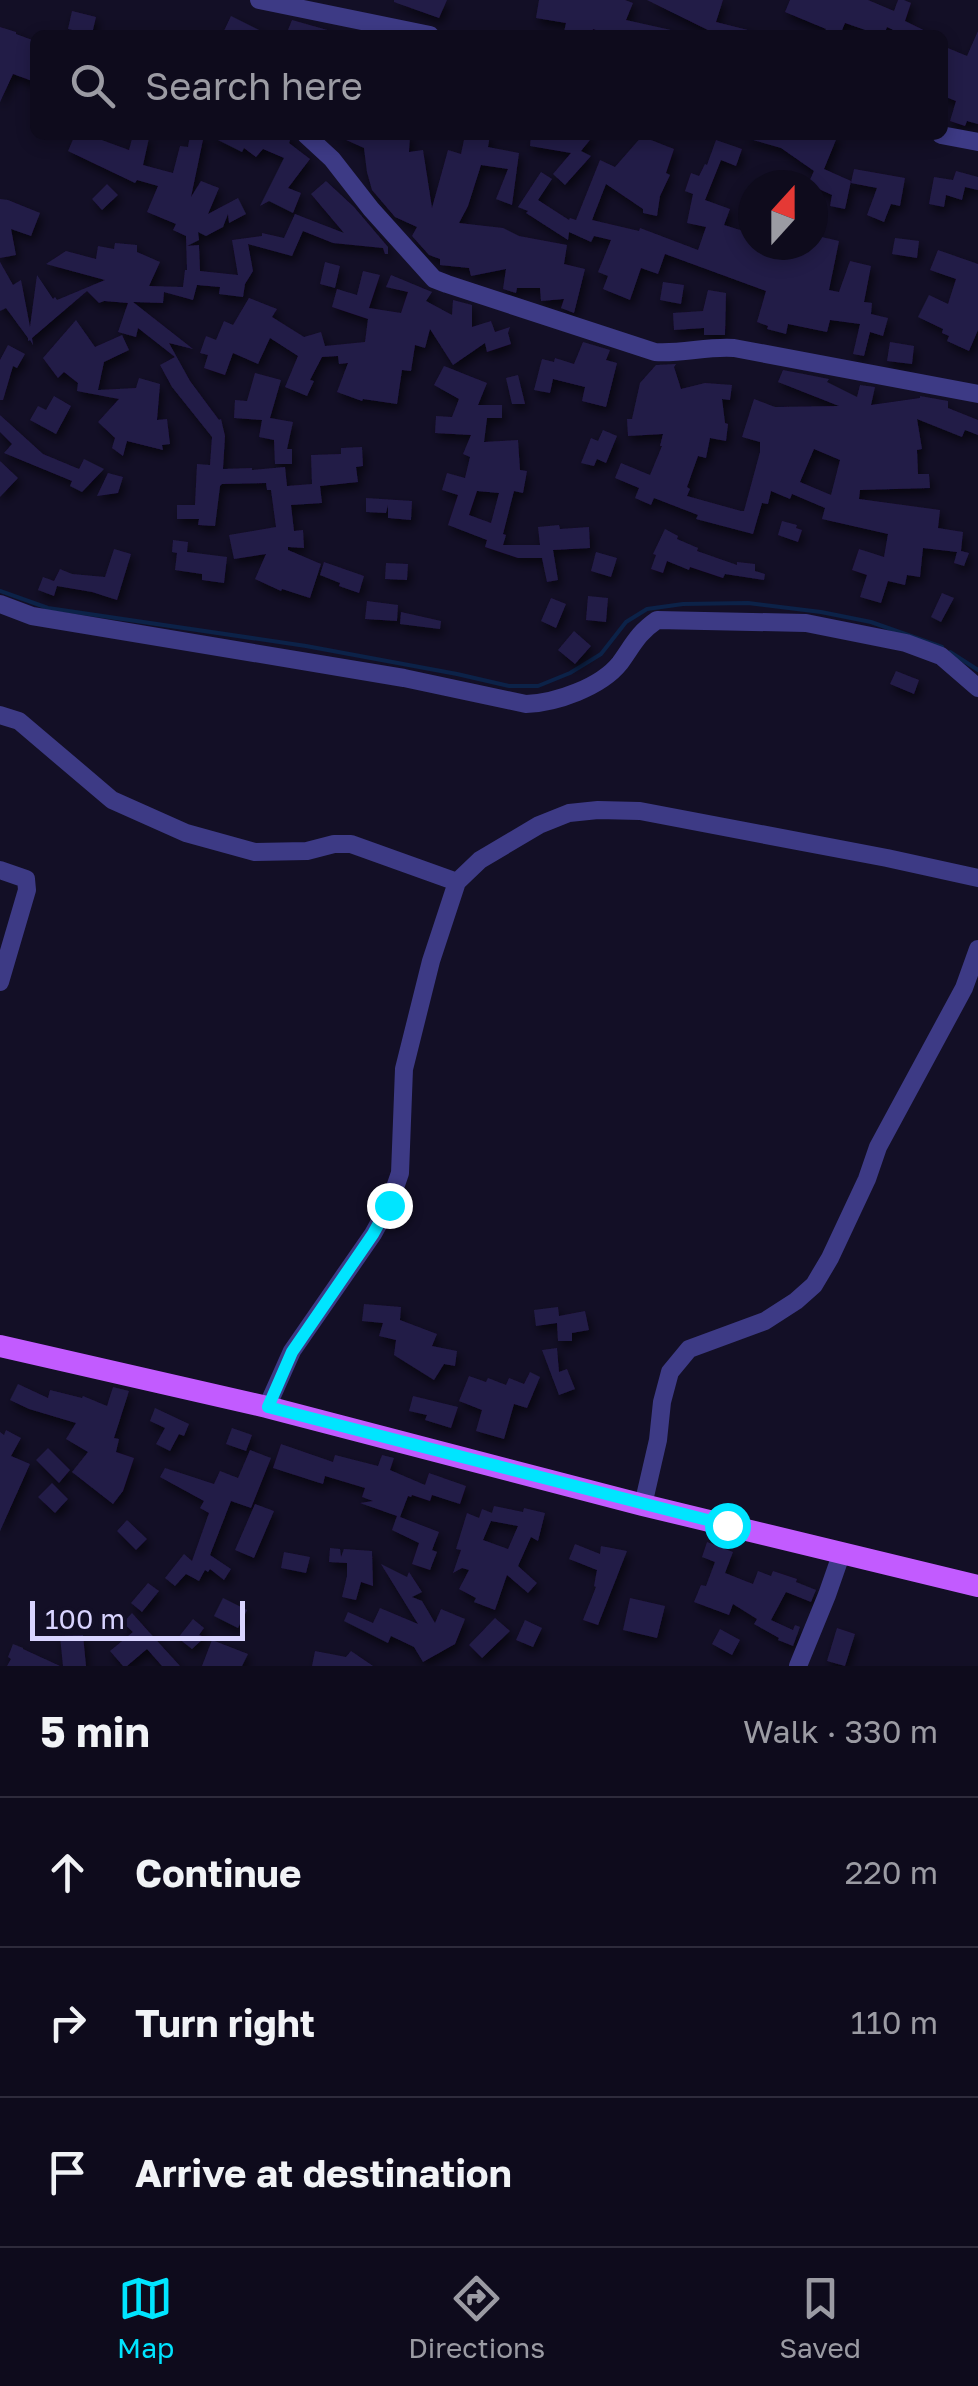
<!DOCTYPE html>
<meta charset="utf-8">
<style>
:root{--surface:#0e0b1c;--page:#1c1929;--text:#f1f3f6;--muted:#9b9ba3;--line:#2e2b3b;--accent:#00e5ff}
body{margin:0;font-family:"Golos Text",sans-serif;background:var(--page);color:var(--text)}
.compass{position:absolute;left:738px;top:170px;width:90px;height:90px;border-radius:50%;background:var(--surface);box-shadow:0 5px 15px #0003;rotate:21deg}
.scale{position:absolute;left:30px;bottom:25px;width:215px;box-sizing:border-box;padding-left:10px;border:5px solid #d9d4ff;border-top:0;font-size:28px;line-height:35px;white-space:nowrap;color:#d9d4ff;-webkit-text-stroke:8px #130f26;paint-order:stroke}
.stop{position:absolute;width:30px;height:30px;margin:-22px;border:8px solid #00e5ff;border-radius:50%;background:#fff}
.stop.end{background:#00e5ff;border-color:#fff;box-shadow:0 2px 10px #0008}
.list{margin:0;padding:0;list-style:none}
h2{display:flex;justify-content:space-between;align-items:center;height:130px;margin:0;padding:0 40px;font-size:42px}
h2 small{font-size:32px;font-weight:400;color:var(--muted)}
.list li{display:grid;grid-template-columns:65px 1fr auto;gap:30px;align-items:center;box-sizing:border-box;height:150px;padding:0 40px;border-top:2px solid var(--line)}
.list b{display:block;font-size:38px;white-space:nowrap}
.list em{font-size:32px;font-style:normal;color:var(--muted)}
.icon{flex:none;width:55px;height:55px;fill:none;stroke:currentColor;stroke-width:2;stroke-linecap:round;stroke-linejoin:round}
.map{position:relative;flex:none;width:978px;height:1666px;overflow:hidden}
.search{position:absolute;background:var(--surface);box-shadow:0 5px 15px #0003;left:30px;right:30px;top:30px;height:110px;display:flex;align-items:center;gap:25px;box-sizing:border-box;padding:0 35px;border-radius:15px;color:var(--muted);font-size:38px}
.sheet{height:580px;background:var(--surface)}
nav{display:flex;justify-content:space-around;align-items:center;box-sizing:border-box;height:140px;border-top:2px solid var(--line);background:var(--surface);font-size:28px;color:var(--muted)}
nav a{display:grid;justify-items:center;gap:5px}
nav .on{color:var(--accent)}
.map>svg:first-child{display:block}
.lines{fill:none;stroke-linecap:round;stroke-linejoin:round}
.stream{stroke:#0c2248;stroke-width:4}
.building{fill:#241b47;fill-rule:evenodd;filter:url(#shadow)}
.minor{stroke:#3d3a85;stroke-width:18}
.major{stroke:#c25bff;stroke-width:22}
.route{stroke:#00e5ff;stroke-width:12}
</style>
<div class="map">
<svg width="978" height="1666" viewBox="0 0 978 1666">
<defs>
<filter id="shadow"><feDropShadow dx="3" dy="5.5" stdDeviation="5" flood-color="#0009"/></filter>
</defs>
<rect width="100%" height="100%" fill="#130f26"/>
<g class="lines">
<path class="stream" d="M 0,591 L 48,608 L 306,646 L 457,674 L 509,686 L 538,686 L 570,673 L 601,654 L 626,622 L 647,609 L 683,604 L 748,603 L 821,612 L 871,622 L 942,647
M 950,652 L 978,670"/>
</g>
<path class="building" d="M 394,0 L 447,0 L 439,18 L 394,2 Z
M 539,0 L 625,0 L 633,3 L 626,20 L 671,30 L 671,35 L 610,35 L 593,29 L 592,35 L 564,32 L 566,23 L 536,18 Z
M 647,0 L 723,0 L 716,22 L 752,31 L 752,35 L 718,35 Z
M 790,0 L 868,0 L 894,11 L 898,0 L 904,0 L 911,3 L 905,21 L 934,35 L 904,35 L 887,27 L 884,35 L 880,35 L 845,23 L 840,35 L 823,35 L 826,29 L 785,12 Z
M 72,11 L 96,17 L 92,34 L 68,29 Z
M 231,16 L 269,35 L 222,35 Z
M 292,20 L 331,31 L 330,35 L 286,35 Z
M 0,27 L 16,32 L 16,34 L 35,41 L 35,82 L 13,74 L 0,102 Z
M 978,31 L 978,124 L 967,121 L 965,126 L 950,121 L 956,101 L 943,96 L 943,46 L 967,56 Z
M 75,135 L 101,135 L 99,139 L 129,150 L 133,135 L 149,138 L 143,165 L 173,173 L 180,146 L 188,147 L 190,135 L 204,135 L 191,197 L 201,181 L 219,188 L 208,214 L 238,198 L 246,214 L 229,223 L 228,214 L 223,227 L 206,236 L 198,232 L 199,240 L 187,246 L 199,245 L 200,271 L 238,275 L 232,240 L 262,236 L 262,233 L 284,238 L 295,214 L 344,233 L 311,194 L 326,181 L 354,207 L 388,247 L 388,254 L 385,254 L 383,248 L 333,243 L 303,231 L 292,256 L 248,244 L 253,271 L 245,284 L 243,297 L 219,294 L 220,287 L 197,285 L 193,300 L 164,292 L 163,303 L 133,302 L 193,349 L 169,343 L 190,381 L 219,420 L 221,419 L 225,436 L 223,469 L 252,468 L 252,470 L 285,467 L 287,486 L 312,484 L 311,455 L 341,454 L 341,448 L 362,447 L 363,466 L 356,467 L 358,482 L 320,486 L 322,503 L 291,505 L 294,531 L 303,530 L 304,548 L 288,547 L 288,550 L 321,564 L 310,598 L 282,589 L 281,591 L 255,579 L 266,554 L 234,559 L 229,535 L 276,527 L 271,490 L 267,490 L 266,483 L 222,484 L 220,486 L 215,526 L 198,525 L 199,519 L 177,519 L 177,505 L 195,505 L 197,464 L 210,465 L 212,437 L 172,387 L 160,365 L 175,357 L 138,328 L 136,337 L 118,332 L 128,303 L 104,301 L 99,303 L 87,291 L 32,338 L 33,345 L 30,340 L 28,341 L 28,338 L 6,308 L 0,311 L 0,262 L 13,285 L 21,280 L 30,327 L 37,275 L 53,299 L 55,297 L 57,300 L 105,280 L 46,264 L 66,251 L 96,259 L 98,246 L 114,249 L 115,243 L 137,245 L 137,252 L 160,262 L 149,286 L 183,287 L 185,270 L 187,270 L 186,236 L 173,230 L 176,224 L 147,212 L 158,186 L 137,180 L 135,183 L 68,151 Z
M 208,135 L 292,135 L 289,143 L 310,159 L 288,188 L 301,193 L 293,213 L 269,201 L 260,206 L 284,158 L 263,149 L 256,157 L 244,148 L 242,152 Z
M 335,135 L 410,135 L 409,152 L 423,150 L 432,208 L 448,150 L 461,154 L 465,135 L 490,135 L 488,147 L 519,153 L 512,205 L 496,199 L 508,169 L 481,165 L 468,206 L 459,223 L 503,228 L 519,236 L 567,245 L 564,264 L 585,269 L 574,313 L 561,308 L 564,299 L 541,301 L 540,288 L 517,288 L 516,293 L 503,289 L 506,269 L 471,276 L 469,268 L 440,265 L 440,259 L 429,255 L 412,236 L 417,227 L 395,217 L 372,190 L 367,172 L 364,148 Z
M 531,135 L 594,135 L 581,151 L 591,156 L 565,185 L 553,174 L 571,153 L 530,146 Z
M 643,135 L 653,135 L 651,140 L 674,149 L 666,173 L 670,175 L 660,196 L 657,216 L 643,213 L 643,209 L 606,184 L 592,220 L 639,231 L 640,228 L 698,250 L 706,227 L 687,223 L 693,194 L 685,191 L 691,173 L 699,176 L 705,164 L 707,165 L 716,140 L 742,149 L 736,166 L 721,160 L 705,200 L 730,209 L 724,225 L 753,234 L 753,245 L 813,245 L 813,235 L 839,241 L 829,290 L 839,292 L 850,261 L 871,266 L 864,302 L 872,303 L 871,314 L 888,318 L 883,336 L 870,332 L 864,356 L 853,354 L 860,324 L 830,320 L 827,332 L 788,324 L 786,334 L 767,329 L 768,326 L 757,322 L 766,291 L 665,254 L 658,274 L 641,268 L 630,300 L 603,289 L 608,276 L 598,272 L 611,240 L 594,236 L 591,242 L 569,232 L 568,240 L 526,213 L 528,211 L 518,207 L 541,172 L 552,179 L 538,200 L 569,220 L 570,218 L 576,220 L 600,160 L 615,167 Z
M 746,135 L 838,135 L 824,169 L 851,181 L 845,209 L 830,206 L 832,195 L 808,184 L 814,171 L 781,148 L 746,138 Z
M 854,169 L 905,178 L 900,206 L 891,204 L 884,222 L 867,215 L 877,188 L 851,183 Z
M 956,171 L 978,177 L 978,190 L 965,187 L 962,200 L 946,195 L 944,207 L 929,204 L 934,177 L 953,180 Z
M 107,184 L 118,195 L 102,210 L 92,199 Z
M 0,199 L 8,200 L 40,213 L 31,236 L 11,229 L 16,255 L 0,258 Z
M 895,238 L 919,241 L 917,258 L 892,254 Z
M 938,250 L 978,264 L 978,330 L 969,351 L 947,341 L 949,336 L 942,333 L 943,329 L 918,317 L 929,295 L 948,304 L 956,279 L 930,270 Z
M 325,262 L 340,266 L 335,288 L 320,284 Z
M 363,271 L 380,275 L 369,308 L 401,313 L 408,292 L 386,287 L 391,275 L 432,292 L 426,301 L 452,315 L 453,300 L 472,305 L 472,327 L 491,321 L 495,332 L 510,327 L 508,333 L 511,344 L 487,352 L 485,343 L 453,365 L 430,329 L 425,348 L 415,345 L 411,371 L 402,370 L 397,404 L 363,399 L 362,401 L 337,392 L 348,363 L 339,364 L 338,356 L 322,357 L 310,380 L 314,381 L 307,396 L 285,387 L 298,356 L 270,338 L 258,364 L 233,353 L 225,375 L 204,368 L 208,355 L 200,353 L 206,336 L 216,340 L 224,321 L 233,325 L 249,298 L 277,309 L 272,317 L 304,337 L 321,332 L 325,346 L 365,342 L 368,319 L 332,307 L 337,289 L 357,295 Z
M 663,282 L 684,285 L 681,304 L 660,300 Z
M 708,290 L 726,293 L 725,335 L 704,335 L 704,328 L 674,330 L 673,313 L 703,311 Z
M 76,320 L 95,347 L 122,335 L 129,350 L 104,362 L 98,390 L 136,388 L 139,378 L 160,384 L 157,420 L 167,419 L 170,444 L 162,445 L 163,450 L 127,441 L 123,456 L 112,448 L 115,438 L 98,422 L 119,399 L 77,391 L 78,383 L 64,372 L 58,378 L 43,358 Z
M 583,342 L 610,350 L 606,360 L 617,363 L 606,407 L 582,401 L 585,387 L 553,379 L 550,393 L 534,390 L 542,359 L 554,362 L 555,358 L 574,364 Z
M 890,342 L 914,346 L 912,364 L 887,361 Z
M 8,345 L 25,354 L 17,368 L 13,366 L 3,400 L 0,400 L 0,360 Z
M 676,364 L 674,367 L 681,389 L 705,383 L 732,385 L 730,400 L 722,399 L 725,423 L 728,424 L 726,441 L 710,438 L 706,458 L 698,456 L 687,487 L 690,489 L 687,496 L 741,511 L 744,511 L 760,452 L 760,442 L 742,437 L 754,399 L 775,407 L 839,406 L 778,382 L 783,370 L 829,379 L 827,382 L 857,397 L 860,385 L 875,387 L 871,405 L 920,398 L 920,396 L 948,401 L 948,408 L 978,420 L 978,435 L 965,430 L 962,437 L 917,419 L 922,449 L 917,450 L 918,474 L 929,474 L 930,488 L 860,490 L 859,499 L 940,510 L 938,528 L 963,532 L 961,551 L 969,553 L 964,566 L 954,563 L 957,552 L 923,548 L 920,577 L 907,575 L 905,585 L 888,581 L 881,603 L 860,597 L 867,575 L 852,570 L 859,549 L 884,557 L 888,534 L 822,519 L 825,508 L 792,494 L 790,499 L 771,491 L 768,504 L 762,503 L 753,534 L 696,519 L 698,515 L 654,498 L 651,505 L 635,498 L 639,488 L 615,478 L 621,463 L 650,475 L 662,446 L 660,446 L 663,434 L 628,436 L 627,419 L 632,419 L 640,383 L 656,365 ZM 814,449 L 840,460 L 831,495 L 800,482 Z
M 444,366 L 487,383 L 478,405 L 502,405 L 502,418 L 487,418 L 484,442 L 518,440 L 520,470 L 527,471 L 523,493 L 514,491 L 503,534 L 506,535 L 503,545 L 540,545 L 538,527 L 559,525 L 560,529 L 589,527 L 590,548 L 553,550 L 558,580 L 547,582 L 542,558 L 518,558 L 485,547 L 487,540 L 448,525 L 458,495 L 442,490 L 447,473 L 465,478 L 470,457 L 463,454 L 471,435 L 435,433 L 436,416 L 452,417 L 459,399 L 434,385 ZM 477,491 L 499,493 L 491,523 L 469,515 Z
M 255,373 L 281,380 L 270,418 L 293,422 L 287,449 L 292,449 L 292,464 L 275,464 L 274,440 L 259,437 L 262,420 L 234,418 L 235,400 L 247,401 Z
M 518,375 L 525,404 L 512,404 L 506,378 Z
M 54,396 L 71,406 L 56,434 L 30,420 L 38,406 L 46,410 Z
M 0,415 L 43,454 L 79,469 L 84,459 L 104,469 L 82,492 L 70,486 L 72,481 L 4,453 L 12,444 L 0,432 Z
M 603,430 L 617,436 L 606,463 L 597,459 L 594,466 L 581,463 L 591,438 L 598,441 Z
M 0,461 L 18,478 L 0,497 Z
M 108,473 L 123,477 L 118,493 L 97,496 Z
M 366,498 L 412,501 L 411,520 L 388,518 L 388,505 L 386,513 L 366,512 Z
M 782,521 L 797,525 L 796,528 L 802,530 L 798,542 L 778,535 Z
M 665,529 L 678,536 L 677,539 L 698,548 L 697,551 L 737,565 L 737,562 L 755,564 L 755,571 L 765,574 L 764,580 L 725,574 L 723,578 L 690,567 L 689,570 L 667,561 L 663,573 L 651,569 L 656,555 L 653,554 Z
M 173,540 L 188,542 L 187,552 L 227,557 L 224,583 L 202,580 L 202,574 L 175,570 L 177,553 L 172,552 Z
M 114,549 L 131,554 L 117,600 L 92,592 L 57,586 L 54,596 L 38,590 L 43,577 L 54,581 L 60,569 L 72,574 L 105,577 Z
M 596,552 L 617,558 L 611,577 L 591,571 Z
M 324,562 L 364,576 L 359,593 L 339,586 L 340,583 L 320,575 Z
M 386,563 L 408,564 L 407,580 L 385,579 Z
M 942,593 L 954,598 L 941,622 L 931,617 Z
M 588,596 L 608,598 L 606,622 L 586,620 Z
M 551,598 L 566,604 L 556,628 L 541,621 Z
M 367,601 L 398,605 L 397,621 L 365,619 Z
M 401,612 L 441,621 L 440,629 L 400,624 Z
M 574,631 L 591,646 L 575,664 L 558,650 Z
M 896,671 L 919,680 L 914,694 L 890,684 Z
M 364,1304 L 401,1307 L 400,1320 L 437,1334 L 432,1346 L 457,1351 L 455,1366 L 444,1364 L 434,1380 L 394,1355 L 396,1340 L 379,1336 L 383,1323 L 362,1321 Z
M 558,1307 L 559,1316 L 585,1311 L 589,1330 L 572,1333 L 572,1341 L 558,1341 L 557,1323 L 536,1326 L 534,1310 Z
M 557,1348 L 559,1372 L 567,1369 L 575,1389 L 559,1395 L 542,1350 Z
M 530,1372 L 540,1377 L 527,1408 L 514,1404 L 504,1439 L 476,1431 L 482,1410 L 459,1401 L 469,1376 L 486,1382 L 488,1378 L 506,1385 L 509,1378 L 524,1384 Z
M 18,1384 L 48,1398 L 50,1390 L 82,1398 L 83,1396 L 107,1406 L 113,1387 L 129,1391 L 114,1438 L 119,1439 L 116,1452 L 134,1458 L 123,1491 L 113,1504 L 72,1472 L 88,1452 L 66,1439 L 76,1423 L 29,1409 L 10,1400 Z
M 413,1396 L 458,1407 L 451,1428 L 425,1420 L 427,1415 L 409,1411 Z
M 155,1408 L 189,1424 L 184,1436 L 179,1434 L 170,1451 L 156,1444 L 165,1428 L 150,1421 Z
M 232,1428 L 252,1435 L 246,1451 L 226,1444 Z
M 6,1430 L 21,1438 L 11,1456 L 30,1464 L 0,1531 L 0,1432 L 4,1435 Z
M 281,1444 L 333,1462 L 335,1455 L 378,1466 L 382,1455 L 394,1458 L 390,1470 L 425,1485 L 429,1473 L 466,1486 L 460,1504 L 432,1495 L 430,1501 L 412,1495 L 411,1497 L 408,1496 L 400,1517 L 439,1532 L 432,1550 L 437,1552 L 430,1570 L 412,1564 L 419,1543 L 392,1530 L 397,1516 L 360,1503 L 373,1501 L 362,1497 L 365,1488 L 325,1476 L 323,1484 L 273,1468 Z
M 48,1448 L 70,1470 L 59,1483 L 36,1460 Z
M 250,1450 L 271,1458 L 251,1508 L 231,1501 L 210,1555 L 231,1569 L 224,1580 L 210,1569 L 208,1572 L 205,1570 L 199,1581 L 186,1574 L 175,1586 L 165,1578 L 184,1554 L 192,1561 L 209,1513 L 200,1508 L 204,1501 L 160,1477 L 165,1468 L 214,1484 L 220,1471 L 238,1478 Z
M 52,1483 L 68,1499 L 55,1513 L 38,1497 Z
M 255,1504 L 274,1511 L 254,1558 L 235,1550 Z
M 494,1506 L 523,1512 L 524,1508 L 545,1513 L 538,1541 L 531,1537 L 518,1566 L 537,1583 L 528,1593 L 507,1575 L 495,1610 L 474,1602 L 476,1598 L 459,1589 L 469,1570 L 462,1568 L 453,1573 L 461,1550 L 456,1549 L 467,1513 L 479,1518 L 482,1509 L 492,1513 ZM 491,1521 L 518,1526 L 508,1549 L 483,1540 Z
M 127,1520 L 147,1539 L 136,1550 L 117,1531 Z
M 707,1542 L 733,1552 L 725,1573 L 753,1584 L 758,1571 L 771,1576 L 773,1571 L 797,1579 L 796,1582 L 816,1590 L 811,1602 L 786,1592 L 771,1620 L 793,1630 L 795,1625 L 800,1627 L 793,1646 L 778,1640 L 779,1638 L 754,1624 L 757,1619 L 733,1604 L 729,1615 L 694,1602 L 701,1585 L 706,1586 L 715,1562 L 702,1557 Z
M 575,1544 L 600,1554 L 601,1546 L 627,1551 L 598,1625 L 583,1620 L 596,1587 L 594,1586 L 597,1570 L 569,1559 Z
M 330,1548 L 340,1549 L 341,1557 L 344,1549 L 372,1551 L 373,1586 L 361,1582 L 356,1600 L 342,1597 L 347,1576 L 347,1563 L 329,1562 Z
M 284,1552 L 310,1557 L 306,1573 L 281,1568 Z
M 381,1564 L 407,1577 L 409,1572 L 422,1592 L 412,1597 L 422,1601 L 435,1623 L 441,1609 L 465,1619 L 455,1644 L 423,1662 L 414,1647 L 391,1636 L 388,1643 L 344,1621 L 348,1612 L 373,1623 L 380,1608 L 418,1624 Z
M 148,1583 L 159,1591 L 142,1612 L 131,1603 Z
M 223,1598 L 247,1610 L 238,1628 L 214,1616 Z
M 630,1598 L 665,1606 L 657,1638 L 623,1630 Z
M 132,1613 L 149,1632 L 180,1666 L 162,1666 L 147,1649 L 127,1666 L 123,1666 L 110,1651 L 133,1632 L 123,1623 Z
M 495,1618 L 510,1631 L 482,1658 L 469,1645 Z
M 193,1619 L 204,1628 L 199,1635 L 205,1637 L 192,1649 L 178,1638 Z
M 525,1620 L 542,1628 L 533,1647 L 516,1640 Z
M 837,1628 L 855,1634 L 845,1666 L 827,1661 Z
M 720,1629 L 740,1640 L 732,1655 L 712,1644 Z
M 83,1635 L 86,1666 L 63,1666 L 60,1636 Z
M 212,1640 L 248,1654 L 242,1666 L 202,1666 Z
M 13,1644 L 23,1648 L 23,1649 L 60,1666 L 7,1666 L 11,1659 L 8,1657 Z
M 315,1651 L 346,1657 L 351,1651 L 373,1666 L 312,1666 Z"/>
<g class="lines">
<path class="minor" d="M 259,0 L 430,35
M 306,135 L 332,159 L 371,209 L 434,279 L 447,284 L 655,352 C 681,354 708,346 734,348 L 978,394
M 941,135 L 978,142
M 0,604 L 32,616 L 404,678 L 526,704 C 556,703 601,687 620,663 C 633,645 638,633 657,620 L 806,623 L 906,643 L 941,656 L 978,688
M 0,715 L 19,721 L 112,800 L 186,833 L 255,852 L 307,851 L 334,844 L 351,844 L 457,882
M 0,870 L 26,879 L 27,890 L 0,982
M 267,1407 L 292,1351 L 373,1234 L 389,1205 L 400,1173 L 404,1069 L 431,961 L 457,882 L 480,860 L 539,825 L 569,813 L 598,810 L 640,811 L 887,858 L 978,878
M 643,1505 L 658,1440 L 662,1402 L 670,1372 L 689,1349 L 765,1321 L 796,1301 L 814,1285 L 830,1258 L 867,1179 L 878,1147 L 964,988 L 978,949
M 798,1666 L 827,1595 L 842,1552"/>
<path class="major" d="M 0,1346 L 267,1407 L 643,1505 L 978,1586"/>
</g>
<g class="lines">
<path class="route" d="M 389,1205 L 373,1234 L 292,1352 L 268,1407 L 727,1525"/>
</g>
</svg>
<svg class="compass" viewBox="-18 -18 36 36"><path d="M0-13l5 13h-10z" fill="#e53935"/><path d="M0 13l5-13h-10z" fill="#9b9ba3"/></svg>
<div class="scale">100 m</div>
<div class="stop" style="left:727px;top:1525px"></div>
<div class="stop end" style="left:389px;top:1205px"></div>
<div class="search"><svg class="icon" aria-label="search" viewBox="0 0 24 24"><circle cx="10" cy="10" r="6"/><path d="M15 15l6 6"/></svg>Search here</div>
</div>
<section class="sheet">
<h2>5 min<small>Walk · 330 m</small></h2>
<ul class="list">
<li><svg class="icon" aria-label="ahead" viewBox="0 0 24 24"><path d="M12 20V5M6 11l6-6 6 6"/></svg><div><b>Continue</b></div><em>220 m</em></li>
<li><svg class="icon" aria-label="right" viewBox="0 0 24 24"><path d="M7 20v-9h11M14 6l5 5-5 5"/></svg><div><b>Turn right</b></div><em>110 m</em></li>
<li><svg class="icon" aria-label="arrive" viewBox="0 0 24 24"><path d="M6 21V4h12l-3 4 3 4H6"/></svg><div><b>Arrive at destination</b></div></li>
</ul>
</section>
<nav>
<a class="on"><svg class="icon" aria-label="map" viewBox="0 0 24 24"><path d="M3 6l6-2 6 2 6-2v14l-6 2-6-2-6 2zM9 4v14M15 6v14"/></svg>Map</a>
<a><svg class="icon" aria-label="directions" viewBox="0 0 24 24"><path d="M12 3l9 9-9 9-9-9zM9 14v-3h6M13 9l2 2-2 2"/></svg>Directions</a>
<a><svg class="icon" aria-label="saved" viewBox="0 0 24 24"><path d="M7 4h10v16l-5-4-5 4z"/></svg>Saved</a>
</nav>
